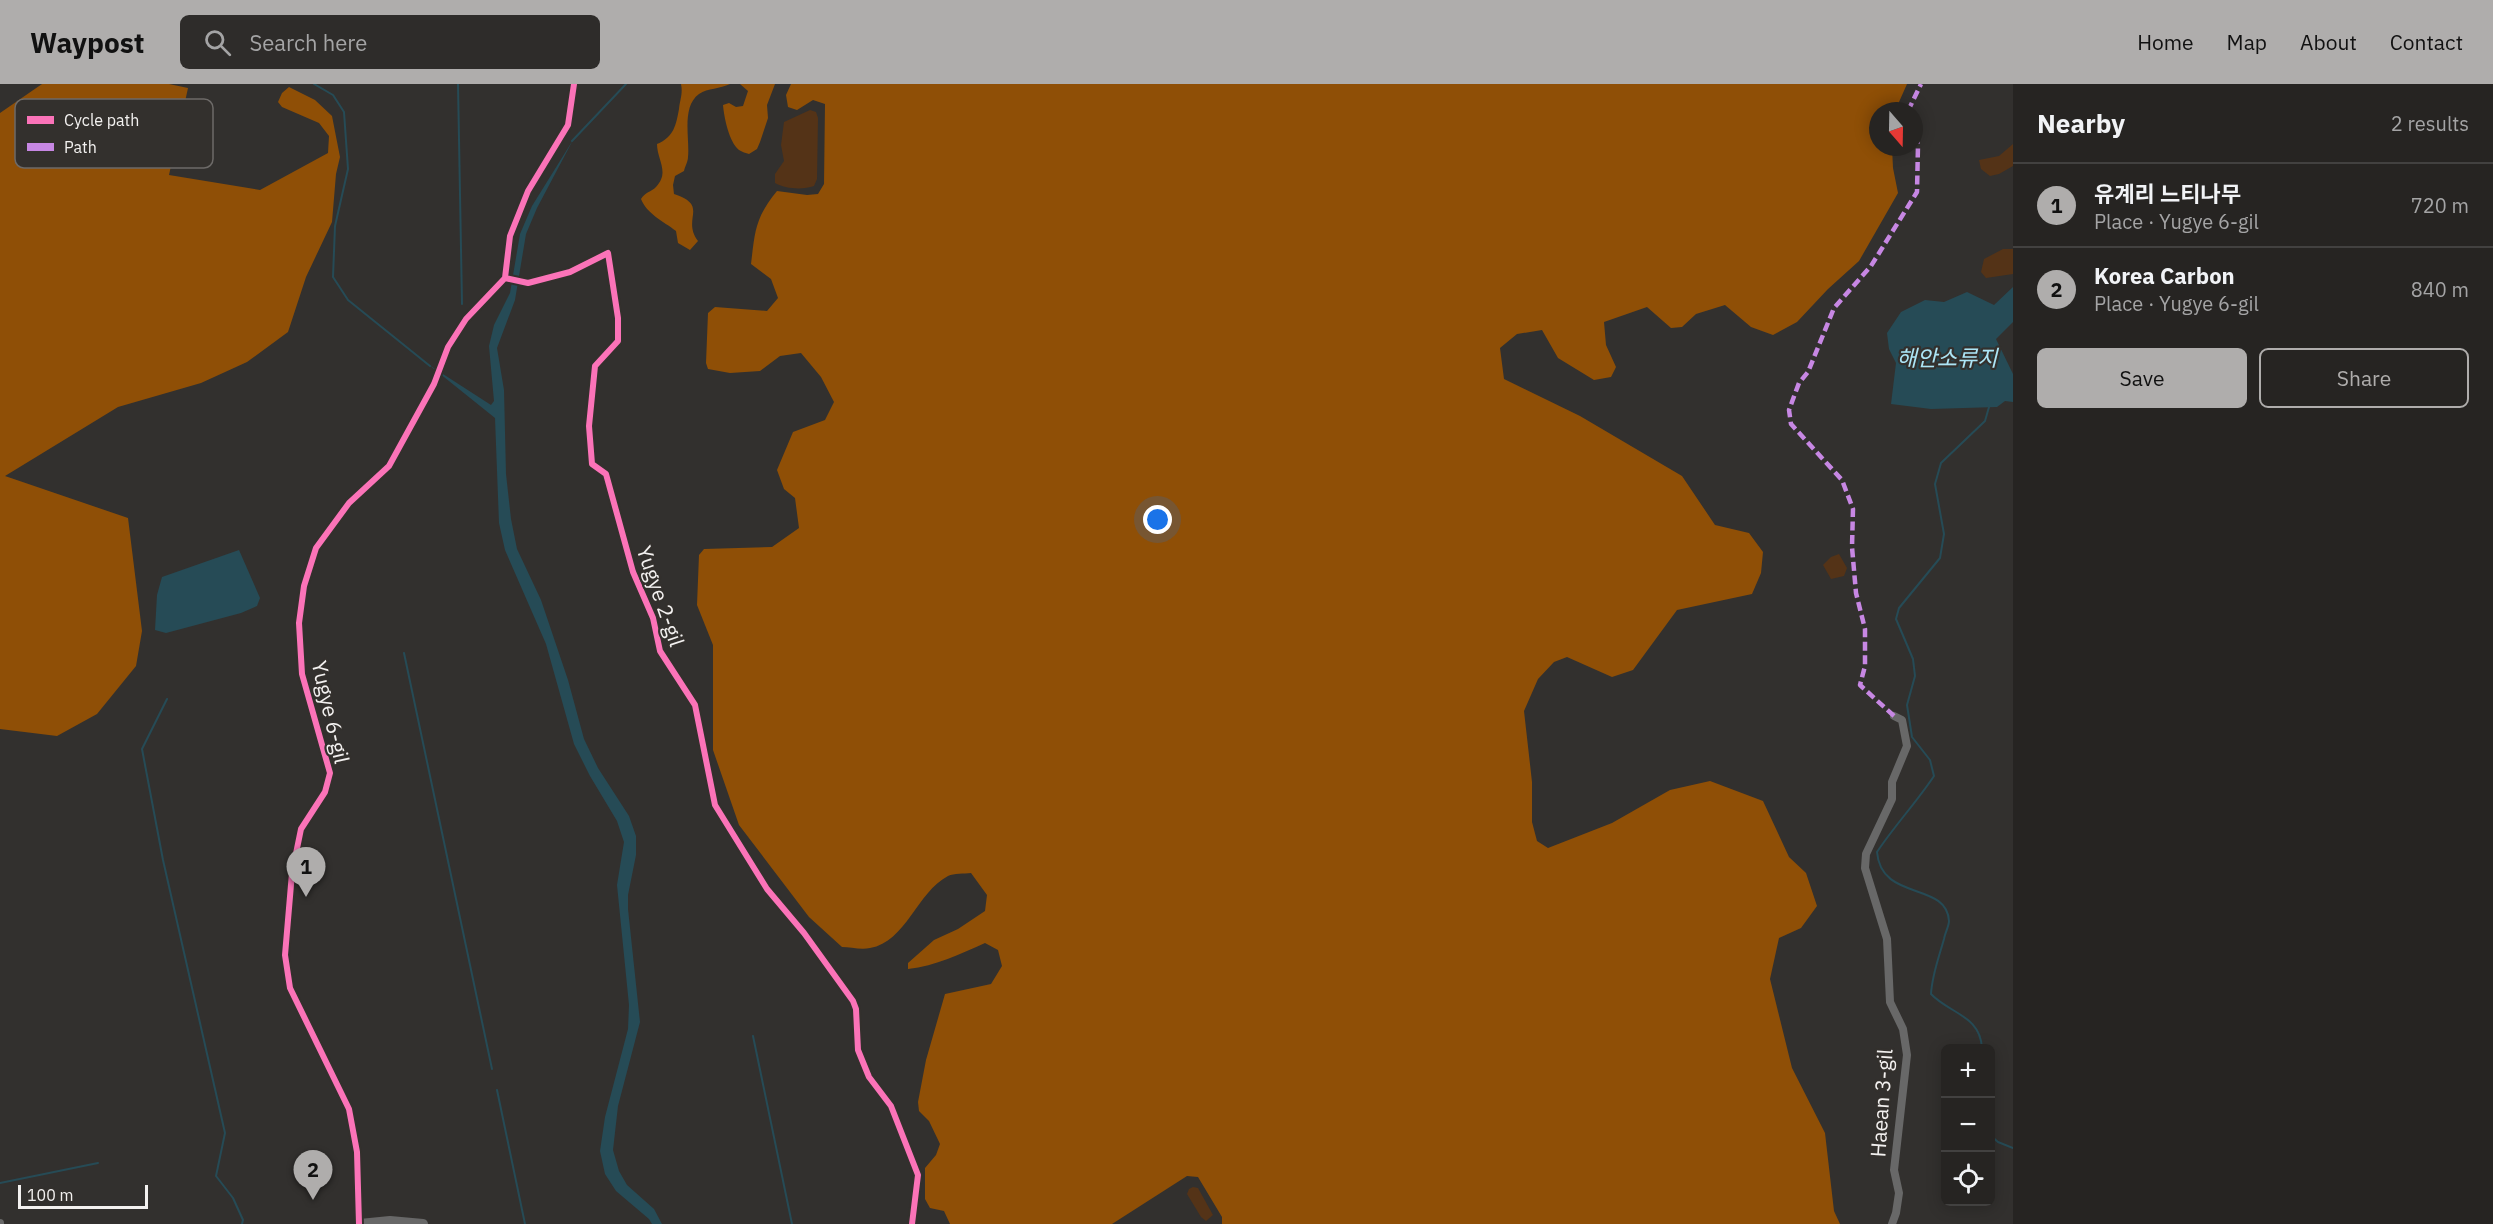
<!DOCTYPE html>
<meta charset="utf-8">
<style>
:root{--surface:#262422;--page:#2e2c2a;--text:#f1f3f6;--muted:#a4a4a5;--line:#424140;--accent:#afadac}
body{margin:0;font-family:"IBM Plex Sans","Noto Sans KR",sans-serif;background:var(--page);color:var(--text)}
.controls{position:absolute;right:18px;bottom:18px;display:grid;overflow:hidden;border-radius:9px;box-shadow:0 3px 15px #0003}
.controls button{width:54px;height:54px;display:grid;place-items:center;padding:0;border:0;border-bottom:2px solid var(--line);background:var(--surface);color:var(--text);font:30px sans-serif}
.compass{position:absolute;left:1869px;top:18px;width:54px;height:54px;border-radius:50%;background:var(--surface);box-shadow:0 3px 15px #0003;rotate:160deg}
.scale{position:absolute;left:18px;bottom:15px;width:130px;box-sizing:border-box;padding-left:6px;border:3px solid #f3f1f0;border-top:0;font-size:16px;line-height:21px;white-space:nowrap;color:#f3f1f0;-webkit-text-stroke:4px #33302d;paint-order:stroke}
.you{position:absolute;left:1158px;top:436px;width:21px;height:21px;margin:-15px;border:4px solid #fff;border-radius:50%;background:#1a73e8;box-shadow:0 0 0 9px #1a73e833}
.badge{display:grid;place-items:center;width:39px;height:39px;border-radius:50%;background:var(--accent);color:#111;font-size:20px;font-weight:700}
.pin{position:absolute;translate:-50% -50px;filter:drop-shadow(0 2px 3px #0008)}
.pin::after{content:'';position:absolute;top:32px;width:21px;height:18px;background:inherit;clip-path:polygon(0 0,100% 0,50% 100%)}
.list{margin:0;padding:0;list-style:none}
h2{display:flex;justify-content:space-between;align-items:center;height:78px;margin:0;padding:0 24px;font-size:26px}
h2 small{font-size:20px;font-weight:400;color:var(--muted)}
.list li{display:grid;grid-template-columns:39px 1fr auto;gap:18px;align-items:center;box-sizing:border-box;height:84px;padding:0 24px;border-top:2px solid var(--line)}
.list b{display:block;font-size:22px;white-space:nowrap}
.list p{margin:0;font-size:20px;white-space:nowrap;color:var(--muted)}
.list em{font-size:20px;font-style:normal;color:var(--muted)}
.actions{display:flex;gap:12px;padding:18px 24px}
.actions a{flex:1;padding:14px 0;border:2px solid var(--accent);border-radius:9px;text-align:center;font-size:21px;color:var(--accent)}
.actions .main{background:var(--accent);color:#111}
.icon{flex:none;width:33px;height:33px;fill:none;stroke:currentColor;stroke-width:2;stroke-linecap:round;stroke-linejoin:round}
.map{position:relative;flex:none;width:2013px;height:1140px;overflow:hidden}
header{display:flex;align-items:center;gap:36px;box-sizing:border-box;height:84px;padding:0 30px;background:var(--accent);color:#111}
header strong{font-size:28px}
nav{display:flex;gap:33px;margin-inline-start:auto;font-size:21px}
.search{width:420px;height:54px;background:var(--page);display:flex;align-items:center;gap:15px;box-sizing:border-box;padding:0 21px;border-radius:9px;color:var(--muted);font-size:22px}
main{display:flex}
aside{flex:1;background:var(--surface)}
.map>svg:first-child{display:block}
.green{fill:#543317}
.forest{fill:#8f4f06}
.water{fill:#264b56}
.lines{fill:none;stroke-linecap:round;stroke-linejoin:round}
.stream{stroke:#264b56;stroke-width:2}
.minor{stroke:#686868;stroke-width:8}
.tertiary{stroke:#686868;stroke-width:10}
.quiet{stroke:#c787e3;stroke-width:4.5;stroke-dasharray:9 4.5;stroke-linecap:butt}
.cycleway-casing{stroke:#33302d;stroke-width:10}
.cycleway{stroke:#fb73b8;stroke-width:6}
.labels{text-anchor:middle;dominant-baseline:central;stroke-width:4.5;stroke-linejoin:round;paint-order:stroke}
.street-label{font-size:21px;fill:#f3f1f0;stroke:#33302d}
.water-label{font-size:22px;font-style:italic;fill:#ace5f6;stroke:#33302d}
.key{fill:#33302d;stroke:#6d6a68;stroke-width:1.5}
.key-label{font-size:16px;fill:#f3f1f0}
</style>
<header>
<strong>Waypost</strong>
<div class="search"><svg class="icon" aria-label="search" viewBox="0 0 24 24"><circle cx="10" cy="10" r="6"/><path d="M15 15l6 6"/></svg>Search here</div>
<nav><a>Home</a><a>Map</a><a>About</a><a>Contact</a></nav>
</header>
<main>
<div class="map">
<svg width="2013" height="1140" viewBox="0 0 2013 1140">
<rect width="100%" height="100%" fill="#32302e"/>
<path class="green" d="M 810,26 L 816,28 L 818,34 L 817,95 L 814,102 C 803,106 785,105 775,99 L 775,90 L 784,77 L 781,61 L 784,38 Z
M 2013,60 L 2013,82 L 1999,90 L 1990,92 L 1981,85 L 1979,76 L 1999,72 Z
M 2003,165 L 2013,165 L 2013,190 L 1986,194 L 1981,188 L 1984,175 Z
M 1839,470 L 1847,484 L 1844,492 L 1831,495 L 1823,481 L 1831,473 Z
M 1193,1103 L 1198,1104 L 1213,1131 L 1206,1137 L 1201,1133 L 1187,1110 L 1189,1105 Z"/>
<path class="forest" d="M 42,0 L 169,0 L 188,4 L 169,91 L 260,106 L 328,69 L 329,52 L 319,39 L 282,23 L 278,18 L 282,9 L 289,3 L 315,16 L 332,32 L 340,73 L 336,90 L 332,138 L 306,193 L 288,248 L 247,278 L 201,299 L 118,323 L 5,392 L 128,434 L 142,547 L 136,582 L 97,630 L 57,652 L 0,645 L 0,29 Z
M 681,0 L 730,0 C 720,5 708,4 699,10 C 681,23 690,55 688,73 C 688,78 685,82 684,87 L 675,92 L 673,101 L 674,110 C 710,122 681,134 698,157 L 690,166 L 678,159 L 676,147 C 663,137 647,130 641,115 C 645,108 651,108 656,103 C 670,88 657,76 657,60 C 674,53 676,41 679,25 C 680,15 683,10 681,0 Z
M 740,0 L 775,0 L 767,21 L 768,34 L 760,58 L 757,65 L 749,70 C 746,69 742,68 739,66 C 729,58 724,33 723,21 L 729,19 L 736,23 L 743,22 L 748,7 Z
M 791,0 L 1907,0 L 1895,27 L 1878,27 L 1878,63 L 1892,63 L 1893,84 L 1898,109 L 1859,177 L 1828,205 L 1797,238 L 1773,251 L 1751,243 L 1725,221 L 1696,230 L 1682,243 L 1671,244 L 1647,223 L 1604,238 L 1606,261 L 1616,283 L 1611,293 L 1594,296 L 1558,274 L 1542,246 L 1517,250 L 1500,264 L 1504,295 L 1580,332 L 1682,392 L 1715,441 L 1749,449 L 1763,468 L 1761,489 L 1752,510 L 1677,526 L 1633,586 L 1612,593 L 1567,573 L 1554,578 L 1538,595 L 1524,627 L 1532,698 L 1532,738 L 1537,757 L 1548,764 L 1612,739 L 1670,706 L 1710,697 L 1763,717 L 1789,773 L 1806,789 L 1817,822 L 1801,844 L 1779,854 L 1770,895 L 1792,984 L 1825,1049 L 1834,1127 L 1840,1140 L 1222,1140 L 1222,1133 L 1198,1093 L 1187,1092 L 1112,1140 L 950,1140 L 944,1127 L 930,1124 L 925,1115 L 925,1084 L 936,1071 L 940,1060 L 929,1037 L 919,1027 L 918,1018 L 926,976 L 945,910 L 991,900 L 1002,882 L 998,866 L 985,859 C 960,870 936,882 908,885 L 908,879 L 934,856 L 958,845 L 985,827 L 987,811 L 971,789 C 964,790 954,789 948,792 C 917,808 906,858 870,864 C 861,866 850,863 842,863 L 809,833 L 739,741 L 713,666 L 713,561 L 697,521 L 699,471 L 704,465 L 772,463 L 799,444 L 795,414 L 784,405 L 777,386 L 793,348 L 825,336 L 834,318 L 821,293 L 801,269 L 780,272 L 760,287 L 730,289 L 708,285 L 706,279 L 708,229 L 715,223 L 767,227 L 778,214 L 771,195 L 751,180 C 755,147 755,134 777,107 L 807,111 L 818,110 L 824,100 L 825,20 L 813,16 L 797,26 L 788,23 L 786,11 Z"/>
<path class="water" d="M 573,56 L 537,124 L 526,150 L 515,216 L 497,264 L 504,306 L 506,390 L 511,435 L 517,465 L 541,516 L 568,596 L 584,655 L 598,684 L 629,732 L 636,752 L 636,771 L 628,811 L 628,825 L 640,938 L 618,1022 L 613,1066 L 619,1087 L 627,1101 L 654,1125 L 662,1140 L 652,1140 L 649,1135 L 616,1107 L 605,1090 L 600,1067 L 605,1033 L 628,945 L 629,921 L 617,801 L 624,758 L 617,737 L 590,692 L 574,660 L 546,560 L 505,466 L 499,439 L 495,334 L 429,281 L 491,321 L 494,317 L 489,262 L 494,241 L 510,209 L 520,150 L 532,122 Z
M 2013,203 L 2013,238 L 1996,255 L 2013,290 L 2013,318 L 2005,317 L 1997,323 L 1931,325 L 1891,320 L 1896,279 L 1889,265 L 1887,249 L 1901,228 L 1925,216 L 1944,218 L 1967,208 L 1994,221 Z
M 239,466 L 260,514 L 257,522 L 241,529 L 166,549 L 155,546 L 157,511 L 162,493 Z"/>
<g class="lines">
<path class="stream" d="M 314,0 L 333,11 L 344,28 L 348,85 L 335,142 L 333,193 L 348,216 L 430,282
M 458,0 L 462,220
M 572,57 L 626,0
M 404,569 L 492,985
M 167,615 L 142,665 L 163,776 L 225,1049 L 216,1092 L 233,1114 L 243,1136 L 242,1140
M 753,952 L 792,1140
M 1982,964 C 1980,931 1950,930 1931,910 C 1932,891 1939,873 1944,855 C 1945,849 1949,842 1949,837 C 1947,797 1881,818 1877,768 C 1895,741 1916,719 1934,692 L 1930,676 L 1912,653 L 1907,621 L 1915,592 L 1913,575 L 1896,535 L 1899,524 L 1940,474 L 1944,450 L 1935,400 L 1941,379 L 1985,337 L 1989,323
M 497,1006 L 525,1140
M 1990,1051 L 1998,1058 L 2013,1064
M 0,1099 L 98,1079"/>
<path class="minor" d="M 505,194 L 528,199 L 570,188 L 608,169 L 618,234 L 618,257 L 595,282 L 589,342 L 592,380 L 606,390 L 633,488 L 653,534 L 660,567 L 695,621 L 715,721 L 767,805 L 804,849 L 853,917 L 856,925 L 858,966 L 869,993 L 891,1022 L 918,1091 L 912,1140
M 0,1139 L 0,1140
M 359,1140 L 357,1068 L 349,1025 L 290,904 L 285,871 L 292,789 L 301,745 L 325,708 L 330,689 L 302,590 L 299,539 L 304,502 L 316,464 L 349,419 L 389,382 L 434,300 L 448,263 L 466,235 L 505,194 L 510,152 L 528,107 L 568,41 L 574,0
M 1892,1140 L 1896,1129 L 1899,1109 L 1894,1086 L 1907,971 L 1903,945 L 1890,918 L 1887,855 L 1865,784 L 1866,770 L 1892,715 L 1892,698 L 1907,662 L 1902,636 L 1894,632"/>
<path class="tertiary" d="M 360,1140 L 390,1137 L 423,1140"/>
<path class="quiet" d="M 1908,27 L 1921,0
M 1894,632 L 1860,601 L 1865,582 L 1865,545 L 1856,509 L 1852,463 L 1853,425 L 1842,396 L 1791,340 L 1789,326 L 1799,299 L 1808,288 L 1834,224 L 1871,182 L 1917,108 L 1918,61 L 1914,46"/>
<g class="cycleway-casing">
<path id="cycleway" d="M 505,194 L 528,199 L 570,188 L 608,169 L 618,234 L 618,257 L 595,282 L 589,342 L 592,380 L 606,390 L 633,488 L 653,534 L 660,567 L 695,621 L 715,721 L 767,805 L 804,849 L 853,917 L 856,925 L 858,966 L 869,993 L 891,1022 L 918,1091 L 912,1140
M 359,1140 L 357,1068 L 349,1025 L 290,904 L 285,871 L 292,789 L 301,745 L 325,708 L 330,689 L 302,590 L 299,539 L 304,502 L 316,464 L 349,419 L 389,382 L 434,300 L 448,263 L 466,235 L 505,194 L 510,152 L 528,107 L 568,41 L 574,0"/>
</g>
<use href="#cycleway" class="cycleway"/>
</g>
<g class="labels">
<g class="street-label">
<text transform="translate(661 512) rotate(71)">Yugye 2-gil</text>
<text transform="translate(331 628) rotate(77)">Yugye 6-gil</text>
<text transform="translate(1881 1019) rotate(-86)">Haean 3-gil</text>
</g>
<g class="water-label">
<text x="1947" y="273">해안소류지</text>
</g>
</g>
<rect x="15" y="15" width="198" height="69" rx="9" class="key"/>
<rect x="27" y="32" width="27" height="8" fill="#fb73b8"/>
<rect x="27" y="59" width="27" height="8" fill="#c787e3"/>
<g class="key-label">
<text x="64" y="42">Cycle path</text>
<text x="64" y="69">Path</text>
</g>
</svg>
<div class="controls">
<button>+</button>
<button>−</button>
<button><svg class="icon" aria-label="locate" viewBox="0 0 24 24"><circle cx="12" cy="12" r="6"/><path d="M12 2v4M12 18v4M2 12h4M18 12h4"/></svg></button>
</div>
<svg class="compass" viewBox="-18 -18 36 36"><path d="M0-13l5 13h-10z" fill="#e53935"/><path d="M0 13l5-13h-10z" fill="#a4a4a5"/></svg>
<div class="scale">100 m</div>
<div class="you"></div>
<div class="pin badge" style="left:306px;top:813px">1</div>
<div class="pin badge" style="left:313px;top:1116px">2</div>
</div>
<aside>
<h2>Nearby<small>2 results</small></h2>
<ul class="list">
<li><span class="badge">1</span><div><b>유계리 느티나무</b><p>Place · Yugye 6-gil</p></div><em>720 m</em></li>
<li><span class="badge">2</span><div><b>Korea Carbon</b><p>Place · Yugye 6-gil</p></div><em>840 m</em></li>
</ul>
<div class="actions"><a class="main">Save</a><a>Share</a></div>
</aside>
</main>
